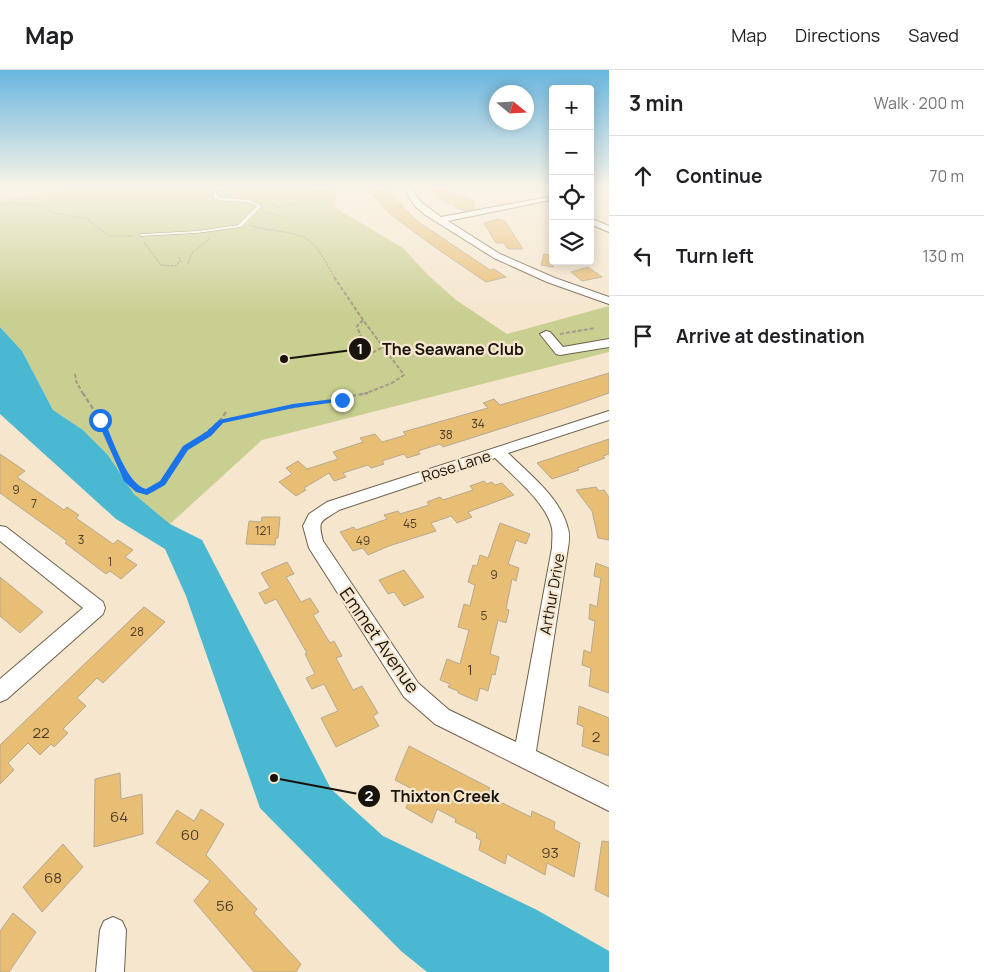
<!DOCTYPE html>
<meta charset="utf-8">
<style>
:root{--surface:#fff;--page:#f2f2f2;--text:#202124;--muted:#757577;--line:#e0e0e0}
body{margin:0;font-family:Manrope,sans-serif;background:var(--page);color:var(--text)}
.controls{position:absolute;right:15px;top:15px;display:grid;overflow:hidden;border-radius:5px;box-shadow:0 2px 12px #0003}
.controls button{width:45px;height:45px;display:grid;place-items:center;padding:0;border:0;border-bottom:1px solid var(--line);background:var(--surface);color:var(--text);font:25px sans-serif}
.compass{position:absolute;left:489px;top:15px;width:45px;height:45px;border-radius:50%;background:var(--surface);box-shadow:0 2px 12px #0003;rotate:108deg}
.stop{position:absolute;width:15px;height:15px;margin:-11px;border:4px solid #1a73e8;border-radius:50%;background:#fff}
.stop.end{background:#1a73e8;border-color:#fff;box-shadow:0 1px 5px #0008}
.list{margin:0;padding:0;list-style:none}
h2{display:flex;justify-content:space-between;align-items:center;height:65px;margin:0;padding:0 20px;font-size:21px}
h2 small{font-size:16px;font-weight:400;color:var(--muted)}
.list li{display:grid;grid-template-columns:32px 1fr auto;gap:15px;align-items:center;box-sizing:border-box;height:80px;padding:0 20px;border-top:1px solid var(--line)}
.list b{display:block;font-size:19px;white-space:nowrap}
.list em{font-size:16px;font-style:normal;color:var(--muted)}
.icon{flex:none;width:28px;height:28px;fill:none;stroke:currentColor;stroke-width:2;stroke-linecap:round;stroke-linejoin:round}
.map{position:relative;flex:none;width:609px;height:902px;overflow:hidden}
header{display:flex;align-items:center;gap:30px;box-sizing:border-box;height:70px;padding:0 25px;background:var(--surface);border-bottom:1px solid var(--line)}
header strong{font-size:24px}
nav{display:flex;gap:28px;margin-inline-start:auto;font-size:18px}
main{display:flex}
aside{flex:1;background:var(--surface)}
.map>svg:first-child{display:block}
.green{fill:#c9cf91}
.water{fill:#4bb8d1}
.building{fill:#e8bd74;stroke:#b7a991}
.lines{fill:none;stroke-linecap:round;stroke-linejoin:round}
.lane-casing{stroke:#6e614b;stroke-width:1}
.street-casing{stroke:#6e614b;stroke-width:2}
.path-far2{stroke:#a59a87;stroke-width:1;stroke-dasharray:2.5 1;stroke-linecap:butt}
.path-far1{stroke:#a59a87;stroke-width:2;stroke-dasharray:4 2;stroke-linecap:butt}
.path{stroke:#a59a87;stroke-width:2.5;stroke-dasharray:4.5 2.5;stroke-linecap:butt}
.lane{fill:#fff;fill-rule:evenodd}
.street{fill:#fff;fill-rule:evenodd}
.route{fill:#1a73e8}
.labels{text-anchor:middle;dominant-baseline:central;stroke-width:4.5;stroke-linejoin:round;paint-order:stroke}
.number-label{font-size:12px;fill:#4d3e25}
.street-label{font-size:15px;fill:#19140b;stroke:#f5e6cd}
.near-number-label{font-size:15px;fill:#4d3e25}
.near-street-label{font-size:18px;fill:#19140b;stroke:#f5e6cd}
.leader{fill:none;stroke:#19140b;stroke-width:2}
.callout-dot{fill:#19140b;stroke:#f5e6cd;stroke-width:2}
.mark-label{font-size:15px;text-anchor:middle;font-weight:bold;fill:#fff}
.callout-label{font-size:16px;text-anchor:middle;font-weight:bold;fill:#19140b;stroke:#f5e6cd;stroke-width:4.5;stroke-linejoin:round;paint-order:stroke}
</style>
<header>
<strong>Map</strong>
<nav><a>Map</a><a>Directions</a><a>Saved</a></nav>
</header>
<main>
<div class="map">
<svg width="609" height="902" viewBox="0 0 609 902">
<rect width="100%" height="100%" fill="#f5e6cd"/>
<path class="green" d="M 63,117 L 338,117 L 334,137 L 403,178 L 428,205 L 456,230 L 507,264 L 609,236 L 609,282 L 262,370 L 170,454 L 134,424 L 108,385 L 83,360 L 53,340 L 22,281 L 0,257 L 0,130 L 64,121 Z"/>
<path class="water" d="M 0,257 L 22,281 L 53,340 L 83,360 L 108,385 L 134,424 L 170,454 L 202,470 L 331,719 L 383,766 L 537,840 L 609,881 L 609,902 L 427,902 L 401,881 L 260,738 L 186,526 L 165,479 L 116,449 L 0,344 Z"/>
<path class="building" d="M 372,117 L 383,117 L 417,151 L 490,200 L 494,199 L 506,207 L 486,212 L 436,178 L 390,144 L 373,125 L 376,125 Z
M 430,117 L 438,117 L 474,131 L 472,131 L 474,132 L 474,139 L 465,141 L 457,138 L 452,133 L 448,134 Z
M 498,149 L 505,151 L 523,179 L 510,179 L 507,178 L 504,173 L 496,173 L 484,153 Z
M 544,184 L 553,186 L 553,197 L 541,195 Z
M 588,197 L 602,207 L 582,211 L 571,202 Z
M 609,303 L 609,323 L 569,337 L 443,377 L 440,374 L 418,381 L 420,384 L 407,388 L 404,384 L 382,391 L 384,394 L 371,398 L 368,395 L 343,403 L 346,407 L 334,411 L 329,403 L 304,418 L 306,420 L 296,426 L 279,412 L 292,404 L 286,398 L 298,391 L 307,399 L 338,389 L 333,382 L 363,372 L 360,368 L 375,364 L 382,372 L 406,365 L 403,362 L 488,338 L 483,333 L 494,329 L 500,335 Z
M 609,369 L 609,384 L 603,386 L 605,388 L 577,398 L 579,400 L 552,409 L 537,393 Z
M 0,384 L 25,401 L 17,407 L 64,440 L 67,437 L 79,445 L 76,448 L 113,474 L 118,470 L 133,480 L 125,487 L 137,495 L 121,509 L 110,501 L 106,504 L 65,473 L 67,471 L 0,423 Z
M 484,411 L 487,414 L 492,412 L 495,415 L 502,413 L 514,425 L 468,442 L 472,447 L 457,453 L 451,446 L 431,453 L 436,461 L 389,476 L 368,485 L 363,478 L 353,481 L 340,462 L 354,457 L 356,460 L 387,449 L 384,445 L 398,441 L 400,444 L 429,435 L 427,432 L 440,427 L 443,430 L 473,420 L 470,416 Z
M 596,417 L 599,421 L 604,420 L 609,427 L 609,470 L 598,468 L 592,441 L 576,420 Z
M 262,447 L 280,447 L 278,468 L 276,468 L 275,475 L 246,474 L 249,451 L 261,452 Z
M 500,453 L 530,464 L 526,474 L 516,470 L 508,494 L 519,498 L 516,511 L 512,509 L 506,539 L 509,540 L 506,553 L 498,550 L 490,584 L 499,587 L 495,605 L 492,604 L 488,621 L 480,618 L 477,631 L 458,623 L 458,621 L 448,617 L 450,614 L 440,610 L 447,589 L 460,594 L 469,560 L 458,557 L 464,534 L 470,536 L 475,515 L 468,512 L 473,495 L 477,496 L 480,485 L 488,488 Z
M 287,492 L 294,504 L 286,507 L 301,532 L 310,528 L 319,542 L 313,545 L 330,573 L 334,571 L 342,586 L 336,588 L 353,620 L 362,616 L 378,643 L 373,646 L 379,656 L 336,677 L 321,648 L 338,641 L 324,614 L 312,619 L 306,608 L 315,604 L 305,584 L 307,583 L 276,529 L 265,534 L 259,523 L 270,518 L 261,503 Z
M 596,493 L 609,498 L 609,623 L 589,616 L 591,598 L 582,595 L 584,580 L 591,583 L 595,551 L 589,549 L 590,534 L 597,537 L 601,508 L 594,506 Z
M 404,500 L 424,527 L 404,536 L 394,522 L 388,524 L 379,510 Z
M 0,507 L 43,542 L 20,563 L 0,546 Z
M 144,537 L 165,552 L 103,613 L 97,608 L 77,628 L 86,636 L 63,659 L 68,663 L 54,677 L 51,674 L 40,685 L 28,673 L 8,693 L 14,700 L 0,714 L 0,675 Z
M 579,636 L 609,648 L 609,686 L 582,676 L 584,657 L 577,654 Z
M 409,676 L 490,718 L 488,726 L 531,747 L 532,741 L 555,752 L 554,759 L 580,773 L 574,807 L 547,793 L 545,805 L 507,784 L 505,794 L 479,780 L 481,770 L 476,768 L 477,763 L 455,752 L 456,749 L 437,739 L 432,753 L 406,738 L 412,719 L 395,710 Z
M 120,703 L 121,729 L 142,724 L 143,764 L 94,777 L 95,709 Z
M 201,739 L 224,754 L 206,785 L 257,839 L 254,843 L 301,894 L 296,902 L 254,902 L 194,831 L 210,811 L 156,773 L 177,740 L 194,751 Z
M 602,771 L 609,772 L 609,827 L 595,820 Z
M 63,774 L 83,797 L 42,842 L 23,817 Z
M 13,843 L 36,862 L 9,902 L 0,902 L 0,861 Z"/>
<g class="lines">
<g class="lane-casing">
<path id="lane" d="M 212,117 L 216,117 L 218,127 L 250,130 L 262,136 L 241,157 L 197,163 L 141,166 L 139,165 L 141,164 L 197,161 L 238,155 L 257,136 C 244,129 228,133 214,129 Z"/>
</g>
<g class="street-casing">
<path id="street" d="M 403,117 L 411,117 L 421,132 L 441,147 L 548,127 L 548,131 L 545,131 L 448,151 L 500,184 L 555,208 L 609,227 L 609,234 L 547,212 L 494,188 L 424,144 L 415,136 Z
M 590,148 L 609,156 L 609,162 L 590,154 Z
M 546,261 L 550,262 L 563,277 L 609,269 L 609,277 L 560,285 L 556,284 L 540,264 Z
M 609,341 L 609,350 L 508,383 C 529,404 561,428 568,459 C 570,465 569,472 568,478 L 536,681 L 609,717 L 609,741 L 435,654 L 404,627 L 309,478 L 303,456 L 309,444 L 327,432 ZM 495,388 C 513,406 546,432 552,458 C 553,464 552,472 552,478 L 516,672 L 449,640 L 418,613 L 323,471 C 317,449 321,452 339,440 Z
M 0,456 L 6,457 L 103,532 L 105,538 L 103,544 L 7,629 L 0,632 L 0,609 L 83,538 L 0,471 Z
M 113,847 L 122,851 L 126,860 L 124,902 L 96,902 L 100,860 L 104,851 Z"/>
</g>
<path class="path-far2" d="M 268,133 L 280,137 L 300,131 L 331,117
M 0,135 L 11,133 L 37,135 L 55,143 L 87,149 L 109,166 L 133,166
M 265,142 L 283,147
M 250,155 C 267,162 298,160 311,172 C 321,181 328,197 335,208
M 144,172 L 161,195 L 175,196 L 181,191 L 179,187
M 188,194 L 192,183 L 209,169"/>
<path class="path-far1" d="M 334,207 L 363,250 L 404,305 L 392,313 L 364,324
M 363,250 L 357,256 L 362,270 L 353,286 L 357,291 L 383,277
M 560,264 L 595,258
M 75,304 L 76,311 L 83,324"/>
<path class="path" d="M 83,323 C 88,332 96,342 101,352 C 109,367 129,435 154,420 C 167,412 173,395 182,383 C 195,367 215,361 226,342
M 221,351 L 368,323"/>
<use href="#lane" class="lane"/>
<use href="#street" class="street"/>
</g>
<linearGradient id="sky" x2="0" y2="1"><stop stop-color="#69b6df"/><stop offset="0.48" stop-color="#faf4e8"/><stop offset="1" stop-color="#faf4e8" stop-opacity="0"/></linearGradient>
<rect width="609" height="244" fill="url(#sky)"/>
<path class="route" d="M 342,328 L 345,330 L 344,331 L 293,338 L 223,353 L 211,366 L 188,380 L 165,415 L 147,425 L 136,422 L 124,411 L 97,350 L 100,347 L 104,350 C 112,367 127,415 146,419 L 160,411 L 183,376 L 206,362 L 219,350 L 293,334 Z"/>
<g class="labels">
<g class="number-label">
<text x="478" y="353">34</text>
<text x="446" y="364">38</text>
<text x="16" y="419">9</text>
<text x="34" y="433">7</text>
<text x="410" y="453">45</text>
<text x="263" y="460">121</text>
<text x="81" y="469">3</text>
<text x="363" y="470">49</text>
<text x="110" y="491">1</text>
<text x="494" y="504">9</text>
<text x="484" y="545">5</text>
<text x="137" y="561">28</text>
</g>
<g class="street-label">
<text transform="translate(456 396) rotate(-18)">Rose Lane</text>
<text transform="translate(552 524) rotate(-80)">Arthur Drive</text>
</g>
<g class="near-number-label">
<text x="470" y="599">1</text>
<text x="41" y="662">22</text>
<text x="596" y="666">2</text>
<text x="119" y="746">64</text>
<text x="190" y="764">60</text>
<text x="550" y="782">93</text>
<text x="53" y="807">68</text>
<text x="225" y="835">56</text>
</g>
<g class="near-street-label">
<text transform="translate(380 570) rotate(55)">Emmet Avenue</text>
</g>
</g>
<path class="leader" d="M284 289L360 279M274 708L369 726"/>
<g class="callout-dot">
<circle cx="284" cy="289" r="5"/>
<circle cx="274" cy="708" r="5"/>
<circle cx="360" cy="279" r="12"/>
<circle cx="369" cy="726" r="12"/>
</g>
<g class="mark-label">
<text x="360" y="284">1</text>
<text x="369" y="731">2</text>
</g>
<g class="callout-label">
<text x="453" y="285">The Seawane Club</text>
<text x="445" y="732">Thixton Creek</text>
</g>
</svg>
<div class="controls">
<button>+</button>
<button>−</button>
<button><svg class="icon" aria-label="locate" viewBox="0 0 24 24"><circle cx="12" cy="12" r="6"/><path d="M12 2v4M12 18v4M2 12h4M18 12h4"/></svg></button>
<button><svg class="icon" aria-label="layers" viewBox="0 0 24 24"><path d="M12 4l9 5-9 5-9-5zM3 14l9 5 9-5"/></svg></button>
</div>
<svg class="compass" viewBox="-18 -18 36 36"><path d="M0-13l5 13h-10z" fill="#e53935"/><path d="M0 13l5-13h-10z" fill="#757577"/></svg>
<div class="stop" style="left:100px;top:350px"></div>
<div class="stop end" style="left:342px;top:330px"></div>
</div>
<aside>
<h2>3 min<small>Walk · 200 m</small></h2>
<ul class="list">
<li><svg class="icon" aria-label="ahead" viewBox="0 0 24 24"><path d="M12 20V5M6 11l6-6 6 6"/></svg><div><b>Continue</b></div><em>70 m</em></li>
<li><svg class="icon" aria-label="left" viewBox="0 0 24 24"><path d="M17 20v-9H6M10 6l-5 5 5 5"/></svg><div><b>Turn left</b></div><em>130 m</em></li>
<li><svg class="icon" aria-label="arrive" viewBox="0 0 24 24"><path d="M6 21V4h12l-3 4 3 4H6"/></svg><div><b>Arrive at destination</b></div></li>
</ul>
</aside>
</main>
